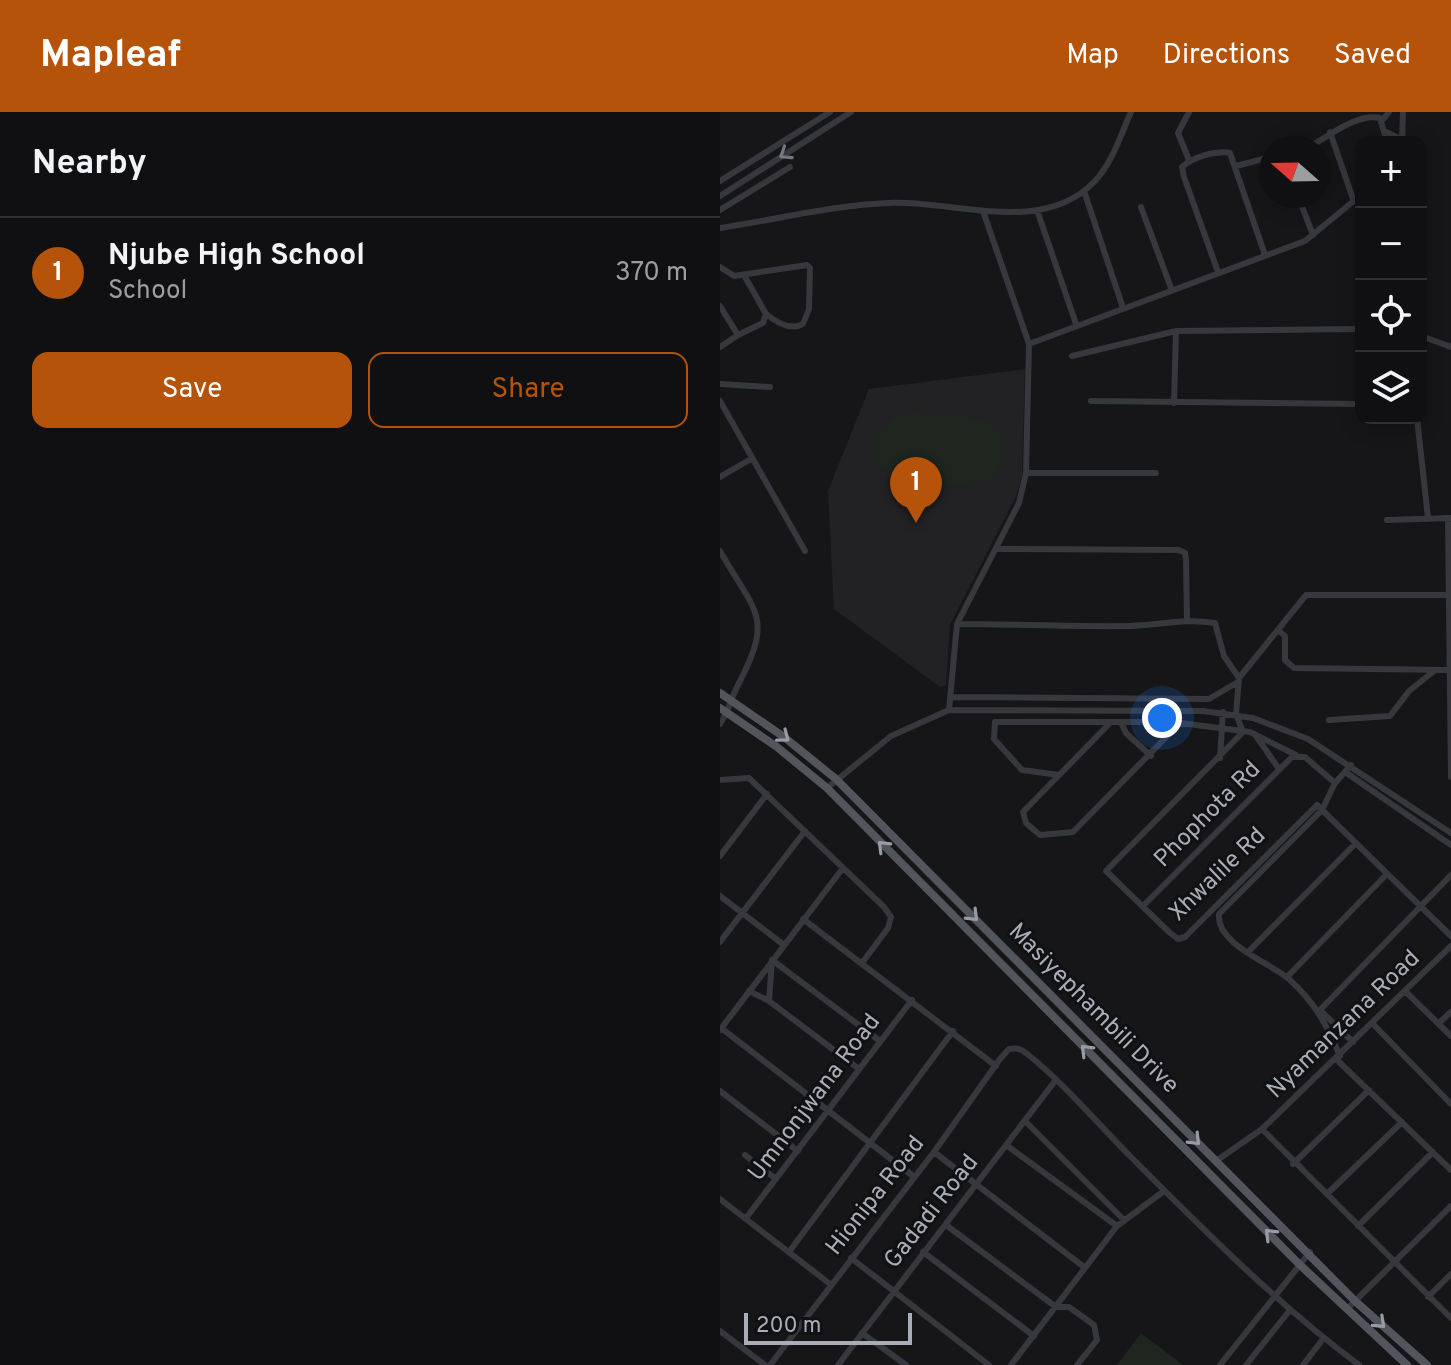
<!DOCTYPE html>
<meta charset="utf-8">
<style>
:root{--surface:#101012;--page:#1e1e20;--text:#f1f3f6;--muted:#9c9d9f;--line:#303032;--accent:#b45309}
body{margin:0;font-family:Overpass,sans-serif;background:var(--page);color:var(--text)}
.controls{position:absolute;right:24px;top:24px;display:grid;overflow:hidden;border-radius:16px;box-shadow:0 4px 20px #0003}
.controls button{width:72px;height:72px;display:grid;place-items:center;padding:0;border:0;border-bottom:2px solid var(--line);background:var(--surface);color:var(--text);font:40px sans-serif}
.compass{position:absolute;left:539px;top:24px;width:72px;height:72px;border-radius:50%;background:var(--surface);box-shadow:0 4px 20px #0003;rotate:290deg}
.scale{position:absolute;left:24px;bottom:20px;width:168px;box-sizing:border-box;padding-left:8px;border:4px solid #a8adb8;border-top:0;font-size:22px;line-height:28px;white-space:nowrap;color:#a8adb8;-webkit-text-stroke:6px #111113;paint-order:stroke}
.you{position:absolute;left:442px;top:606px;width:28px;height:28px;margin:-20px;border:6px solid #fff;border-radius:50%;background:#1a73e8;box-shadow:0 0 0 12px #1a73e833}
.badge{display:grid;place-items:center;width:52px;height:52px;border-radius:50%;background:var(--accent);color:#fff;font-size:26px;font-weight:700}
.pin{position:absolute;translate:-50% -66px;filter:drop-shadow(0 2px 4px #0008)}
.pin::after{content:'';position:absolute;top:42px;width:28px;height:24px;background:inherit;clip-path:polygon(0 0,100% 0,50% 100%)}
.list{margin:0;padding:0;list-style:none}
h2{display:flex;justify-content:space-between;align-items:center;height:104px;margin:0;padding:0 32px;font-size:34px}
h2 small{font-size:26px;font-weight:400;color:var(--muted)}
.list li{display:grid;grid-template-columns:52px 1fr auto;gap:24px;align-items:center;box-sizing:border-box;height:112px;padding:0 32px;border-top:2px solid var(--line)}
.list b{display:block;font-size:30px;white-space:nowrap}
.list p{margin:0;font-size:26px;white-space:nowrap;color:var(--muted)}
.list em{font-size:26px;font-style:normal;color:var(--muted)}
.actions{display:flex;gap:16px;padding:24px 32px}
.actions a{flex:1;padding:18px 0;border:2px solid var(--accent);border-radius:16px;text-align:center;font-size:28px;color:var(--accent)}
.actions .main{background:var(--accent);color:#fff}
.icon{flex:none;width:44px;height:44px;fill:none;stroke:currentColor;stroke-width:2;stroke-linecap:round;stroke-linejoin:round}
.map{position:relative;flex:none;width:731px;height:1253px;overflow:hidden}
header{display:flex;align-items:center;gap:48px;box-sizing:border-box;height:112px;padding:0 40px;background:var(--accent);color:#fff}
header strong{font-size:38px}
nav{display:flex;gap:44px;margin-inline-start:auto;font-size:28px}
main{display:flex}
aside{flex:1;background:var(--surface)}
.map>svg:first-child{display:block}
.built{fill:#222225}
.green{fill:#1e261f}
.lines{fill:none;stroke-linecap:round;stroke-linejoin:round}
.minor{stroke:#37383d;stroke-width:6}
.major{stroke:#53555c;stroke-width:8}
.oneway{stroke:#757881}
.oneway2{stroke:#979ba6}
.labels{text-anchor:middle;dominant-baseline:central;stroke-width:6;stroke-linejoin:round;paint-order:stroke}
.street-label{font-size:24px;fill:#a8adb8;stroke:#111113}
</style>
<header>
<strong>Mapleaf</strong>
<nav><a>Map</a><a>Directions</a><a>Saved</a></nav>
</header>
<main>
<aside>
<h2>Nearby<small></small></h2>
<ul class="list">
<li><span class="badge">1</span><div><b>Njube High School</b><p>School</p></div><em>370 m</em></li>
</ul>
<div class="actions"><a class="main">Save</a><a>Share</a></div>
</aside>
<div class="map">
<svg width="731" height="1253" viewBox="0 0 731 1253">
<rect width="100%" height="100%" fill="#161618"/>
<path class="built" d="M 305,257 L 302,363 L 296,384 L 230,513 L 226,573 L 220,575 L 114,497 L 108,379 L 149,277 Z"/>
<path class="green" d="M 195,301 C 214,304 234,301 252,306 C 290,316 294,343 269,369 C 242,371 157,378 155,340 C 154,323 164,313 176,303 Z
M 421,1221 L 463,1253 L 397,1253 Z"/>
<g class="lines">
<path class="minor" d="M 469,0 L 458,21 L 469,48
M 661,10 L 669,0
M 664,19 L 683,28
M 610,20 L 633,87
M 682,30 L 683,0
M 587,36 C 607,26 637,0 660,6 L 667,30
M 516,54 L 551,45
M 0,69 L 110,0
M 364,79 L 403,196
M 0,84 L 131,0
M 578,84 L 593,123
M 421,95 L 451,176
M 0,98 L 70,55
M 317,98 L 356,212
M 0,116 C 55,108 113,93 169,91 C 234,88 322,124 374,70 C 392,52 401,22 411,0
M 0,155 L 14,164 L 87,153 L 90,156 L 89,197 L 83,212 C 71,219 56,210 46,202
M 498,160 L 464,65 L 462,55 C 473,45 496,38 510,41 L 545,143
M 0,194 L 18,223 L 0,235
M 18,223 L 43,211 L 46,202 L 24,163
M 701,224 L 731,235
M 309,232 L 585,129 L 641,83
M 352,244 L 456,219 L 641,217
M 0,272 L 50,275
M 0,289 L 85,439
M 371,289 L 641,292
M 454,291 L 456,219
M 697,306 L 708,406
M 306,361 L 436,361
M 0,365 L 31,347
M 728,406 L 731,665
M 667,408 L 731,406
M 276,437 L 459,438 L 465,441 L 466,448 L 467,507
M 0,439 C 36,502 54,504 18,573 C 11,587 8,600 0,612
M 237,512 C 295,512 353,515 410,514 C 440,513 466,506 495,511 L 504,544 L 519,566
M 558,518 L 565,524 L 565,548 L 574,556 L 728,558
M 230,585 L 489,587 L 518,570
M 229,598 L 237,512 L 299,391 L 306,361 L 309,232 L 263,99
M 609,608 L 670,604 L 689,579 L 714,559
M 391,610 L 303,700 L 306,711 L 320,723 L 353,720 L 460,611
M 401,610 L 406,621 L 431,644
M 523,620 L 386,759 L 449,820 L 458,827 L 465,825 L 597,693 L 731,824
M 523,620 L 516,602 L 519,566 L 586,483 L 727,483
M 536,624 L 559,657
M 500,646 L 503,600
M 625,660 L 731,733
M 339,663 L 302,658 L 274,627 L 275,610 L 453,610 L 530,620 L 576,643
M 0,668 L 29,666 L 164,795 L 171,805 L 168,816 L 142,851
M 107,676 L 171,624 L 229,598 L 483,599 L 533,606 L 588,627 L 731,721
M 0,744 L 47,682
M 0,784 L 64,833
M 423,794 L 572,645 L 585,645 L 615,671
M 83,807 L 276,954
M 0,830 L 85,719
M 529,839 L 635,732
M 52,848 L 160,929
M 567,865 L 666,763
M 29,879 L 49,889 L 139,957
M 685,879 L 731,924
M 49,889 L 52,848
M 652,911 L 731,992
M 719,911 L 731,900
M 1,916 L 193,1064
M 0,918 L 123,756
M 633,930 L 600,898 L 731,763
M 620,944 C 605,910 596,892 569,867 C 549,850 496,832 499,802 L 602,698 L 615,671 L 631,653
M 616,947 L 731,1058
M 0,979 L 78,1039
M 305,1009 L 404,1108
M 542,1017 L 731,1206
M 286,1033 L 397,1114
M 214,1040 L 364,1155
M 25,1043 L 56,1067
M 496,1049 L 542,1017 L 731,834
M 573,1052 L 649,978
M 607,1082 L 682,1010
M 0,1087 L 110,1172
M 26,1106 L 192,888
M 226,1113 L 336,1195 L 349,1195 L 374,1213 L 377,1228 L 357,1253
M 638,1114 L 713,1040
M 69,1140 L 233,919
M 203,1140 L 314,1224
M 131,1146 L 269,1253
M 708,1185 L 731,1162
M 627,1197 L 731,1094
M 0,1219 L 45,1253
M 142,1221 L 186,1253
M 50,1253 L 214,1040 L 280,947 L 289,937 C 296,936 300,936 306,941 C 344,971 376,1010 410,1044 C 483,1117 556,1191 639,1253
M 118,1253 L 335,969
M 291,1253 L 397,1114 L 444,1079
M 500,1253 L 590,1140
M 526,1253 L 570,1198
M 583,1253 L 603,1227"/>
<path class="major" d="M 0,581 L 64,625 L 116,667 L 635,1189 L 707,1253
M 0,596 L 57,635 L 107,676 L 579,1152 L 687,1253"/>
</g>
<defs><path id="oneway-chevron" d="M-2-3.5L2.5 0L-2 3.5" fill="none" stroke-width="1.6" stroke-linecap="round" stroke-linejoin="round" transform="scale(2)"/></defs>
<use class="oneway" href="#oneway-chevron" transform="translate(65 42) rotate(147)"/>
<g class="oneway2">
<use href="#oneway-chevron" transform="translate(64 625) rotate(37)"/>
<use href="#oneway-chevron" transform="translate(163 734) rotate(-135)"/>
<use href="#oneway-chevron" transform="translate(253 804) rotate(45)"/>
<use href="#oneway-chevron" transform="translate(366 938) rotate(-135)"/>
<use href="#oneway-chevron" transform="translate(475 1028) rotate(45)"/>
<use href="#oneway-chevron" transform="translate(550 1122) rotate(-135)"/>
<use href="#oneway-chevron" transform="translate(660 1211) rotate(43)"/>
</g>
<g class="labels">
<g class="street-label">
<text transform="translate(488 703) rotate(-45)">Phophota Rd</text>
<text transform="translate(498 763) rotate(-44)">Xhwalile Rd</text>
<text transform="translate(373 897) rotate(45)">Masiyephambili Drive</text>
<text transform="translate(624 913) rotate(-44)">Nyamanzana Road</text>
<text transform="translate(95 986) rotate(-53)">Umnonjwana Road</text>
<text transform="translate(156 1084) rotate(-52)">Hionipa Road</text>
<text transform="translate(212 1100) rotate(-52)">Gadadi Road</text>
</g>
</g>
</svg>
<div class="controls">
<button>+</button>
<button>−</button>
<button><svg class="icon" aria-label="locate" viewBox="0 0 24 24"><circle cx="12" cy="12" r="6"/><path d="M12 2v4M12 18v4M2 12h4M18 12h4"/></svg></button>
<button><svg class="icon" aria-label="layers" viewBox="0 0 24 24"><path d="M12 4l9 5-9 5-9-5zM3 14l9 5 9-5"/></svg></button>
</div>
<svg class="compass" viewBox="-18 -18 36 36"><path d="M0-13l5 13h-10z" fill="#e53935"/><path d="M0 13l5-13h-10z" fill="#9c9d9f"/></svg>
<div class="scale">200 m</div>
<div class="you"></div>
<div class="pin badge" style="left:196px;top:411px">1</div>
</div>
</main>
